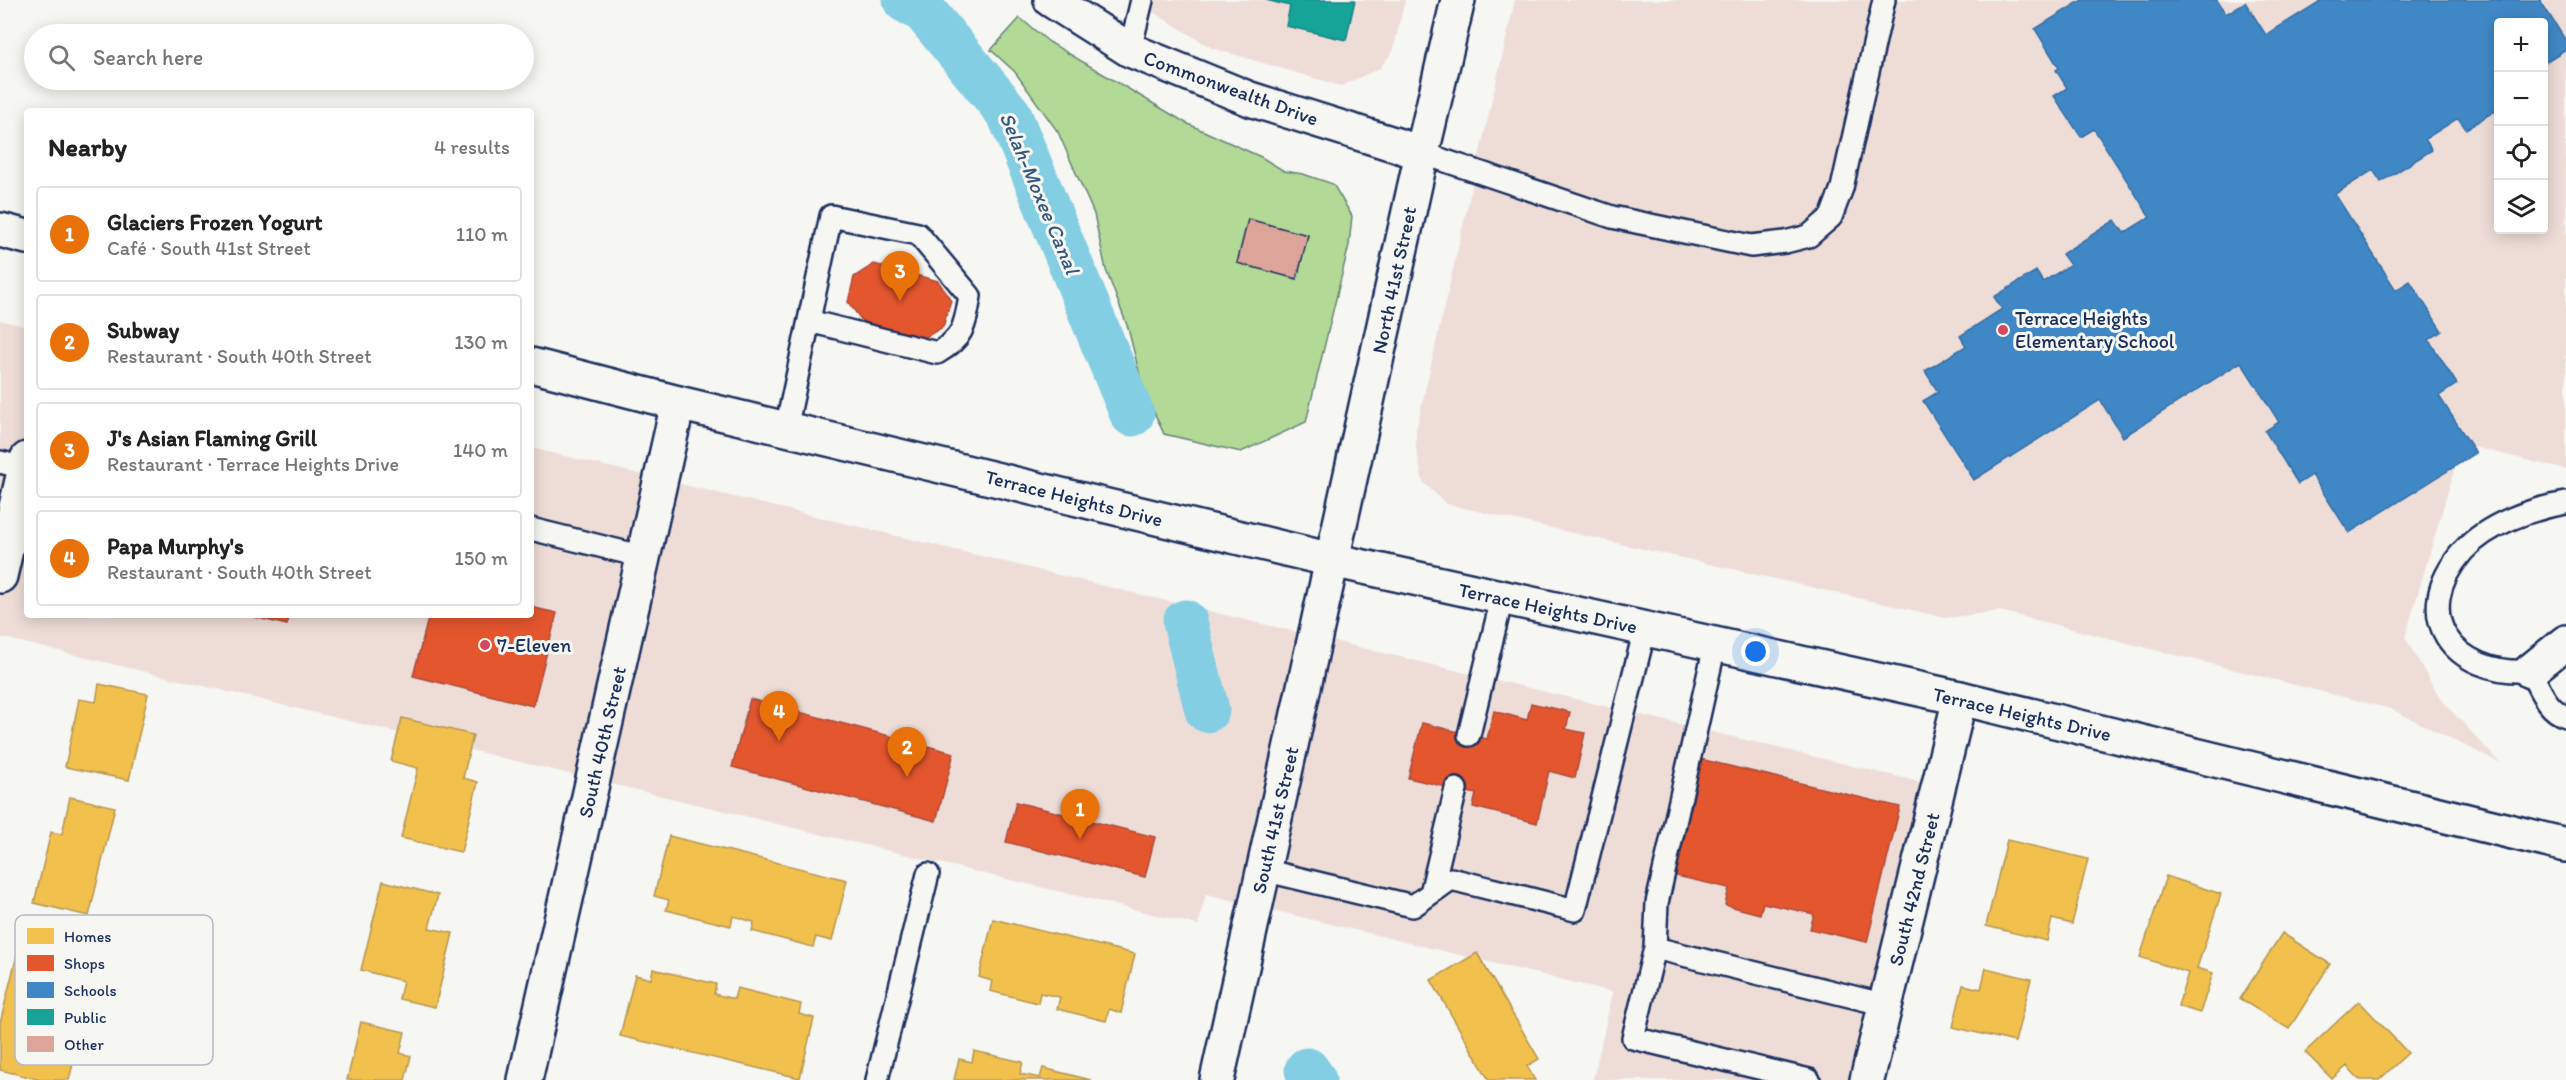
<!DOCTYPE html>
<meta charset="utf-8">
<style>
:root{--surface:#fff;--page:#f2f2f2;--text:#222;--muted:#767676;--line:#e0e0e0;--accent:#7c3aed}
body{margin:0;font-family:Itim,sans-serif;background:var(--page);color:var(--text)}
.controls{position:absolute;right:18px;top:18px;display:grid;overflow:hidden;border-radius:6px;box-shadow:0 3px 15px #0003}
.controls button{width:54px;height:54px;display:grid;place-items:center;padding:0;border:0;border-bottom:2px solid var(--line);background:var(--surface);color:var(--text);font:30px sans-serif}
.you{position:absolute;left:1756px;top:652px;width:21px;height:21px;margin:-15px;border:4px solid #fff;border-radius:50%;background:#1a73e8;box-shadow:0 0 0 9px #1a73e833}
.badge{display:grid;place-items:center;width:39px;height:39px;border-radius:50%;background:var(--accent);color:#fff;font-size:20px;font-weight:700}
.pin{position:absolute;translate:-50% -50px;filter:drop-shadow(0 2px 3px #0008)}
.pin::after{content:'';position:absolute;top:32px;width:21px;height:18px;background:inherit;clip-path:polygon(0 0,100% 0,50% 100%)}
.list{margin:0;padding:0;list-style:none}
h2{display:flex;justify-content:space-between;align-items:center;height:78px;margin:0;padding:0 24px;font-size:26px}
h2 small{font-size:20px;font-weight:400;color:var(--muted)}
.list li{display:grid;grid-template-columns:39px 1fr auto;gap:18px;align-items:center;box-sizing:border-box;height:96px;margin:0 12px 12px;padding:0 12px;border:2px solid var(--line);border-radius:6px}
.list b{display:block;font-size:22px;white-space:nowrap}
.list p{margin:0;font-size:20px;white-space:nowrap;color:var(--muted)}
.list em{font-size:20px;font-style:normal;color:var(--muted)}
.icon{flex:none;width:33px;height:33px;fill:none;stroke:currentColor;stroke-width:2;stroke-linecap:round;stroke-linejoin:round}
.map{position:relative;flex:none;width:2566px;height:1080px;overflow:hidden}
.search{position:absolute;background:var(--surface);box-shadow:0 3px 15px #0003;left:24px;top:24px;width:510px;height:66px;display:flex;align-items:center;gap:15px;box-sizing:border-box;padding:0 21px;border-radius:33px;color:var(--muted);font-size:22px}
.panel{position:absolute;background:var(--surface);box-shadow:0 3px 15px #0003;left:24px;top:108px;width:510px;height:510px;border-radius:6px}
.map>svg:first-child{display:block}
.built{fill:#eeddd7;fill-rule:evenodd}
.green{fill:#b2d995;stroke:#66847a;stroke-width:1.5}
.homes{fill:#f2c14e;stroke:#b29553;stroke-width:1.5}
.shops{fill:#e4572e;stroke:#a84b3c;stroke-width:1.5}
.schools{fill:#3f88c5;stroke:#346da6;stroke-width:1.5}
.public{fill:#17a398;stroke:#188087;stroke-width:1.5}
.lines{fill:none;stroke-linecap:round;stroke-linejoin:round}
.canal{stroke:#84cee4;stroke-width:45}
.building{fill:#dda499;stroke:#1b2f5e;stroke-width:1.5}
.service-casing{stroke:#1b2f5e;stroke-width:26}
.minor-casing{stroke:#1b2f5e;stroke-width:38}
.secondary-casing{stroke:#1b2f5e;stroke-width:38}
.service{stroke:#f6f6f2;stroke-width:21}
.minor{stroke:#f6f6f2;stroke-width:33}
.secondary{stroke:#f6f6f2;stroke-width:33}
.poi-dot{fill:#d1495b;stroke:#f6f6f2;stroke-width:2}
.labels{text-anchor:middle;dominant-baseline:central;stroke-width:6;stroke-linejoin:round;paint-order:stroke}
.street-label{font-size:20px;fill:#1b2f5e;stroke:#f6f6f2}
.poi-label{font-size:20px;fill:#1b2f5e;stroke:#f6f6f2;text-anchor:start}
.water-label{font-size:21px;font-style:italic;fill:#355780;stroke:#f6f6f2}
.key{fill:#f6f6f2;stroke:#b4bac6;stroke-width:1.5}
.key-label{font-size:16px;fill:#1b2f5e}
</style>
<div class="map">
<svg width="2566" height="1080" viewBox="0 0 2566 1080">
<rect width="100%" height="100%" fill="#f6f6f2"/>
<filter id="ink" filterUnits="userSpaceOnUse"><feTurbulence type="fractalNoise" baseFrequency=".0167" numOctaves="2"/><feDisplacementMap in="SourceGraphic" scale="12" xChannelSelector="R" yChannelSelector="G"/><feConvolveMatrix kernelMatrix="1 2 1 2 8 2 1 2 1" color-interpolation-filters="sRGB"/></filter>
<g filter="url(#ink)">
<path class="built" d="M 1133,0 L 1405,0 L 1393,51 L 1380,68 L 1341,86 L 1212,48 Z
M 1515,0 L 2566,0 L 2566,470 L 2462,444 L 2405,637 L 2439,697 L 2500,763 L 2391,709 L 2000,611 L 1946,618 L 1446,504 L 1423,482 L 1416,449 L 1416,430 ZM 2498,22 L 2544,22 L 2544,230 L 2498,230 Z
M 0,320 L 27,327 L 27,615 L 531,615 L 531,448 L 1924,783 L 1852,1080 L 1593,1080 L 1613,992 L 1206,894 L 1198,925 L 0,637 Z"/>
<path class="green" d="M 1020,18 L 1049,42 L 1186,123 L 1261,157 L 1284,171 L 1303,174 L 1333,184 L 1352,216 L 1349,245 L 1306,422 L 1241,452 L 1164,434 L 1143,388 L 1128,328 L 1106,270 L 1094,214 L 1058,132 L 1015,72 L 991,50 Z"/>
<path class="homes" d="M 99,684 L 148,694 L 129,780 L 65,767 L 79,699 L 96,702 Z
M 402,718 L 473,735 L 463,778 L 478,782 L 461,852 L 401,838 L 418,768 L 391,761 Z
M 70,797 L 115,807 L 89,916 L 34,903 L 51,832 L 62,834 Z
M 669,836 L 847,880 L 832,941 L 816,937 L 813,947 L 752,931 L 754,922 L 733,916 L 731,926 L 666,910 L 669,900 L 654,896 Z
M 2007,840 L 2088,859 L 2072,924 L 2052,919 L 2047,941 L 1986,926 Z
M 2166,876 L 2221,894 L 2197,968 L 2213,973 L 2200,1013 L 2178,1006 L 2188,973 L 2140,957 Z
M 383,881 L 438,895 L 429,928 L 453,933 L 435,1007 L 399,999 L 403,981 L 361,970 Z
M 993,919 L 1135,954 L 1121,1013 L 1109,1009 L 1106,1021 L 1057,1009 L 1060,997 L 1040,993 L 1038,1003 L 990,991 L 992,981 L 979,977 Z
M 2282,933 L 2330,964 L 2289,1029 L 2240,999 Z
M 21,939 L 99,959 L 69,1080 L 41,1080 L 0,1070 L 0,1023 Z
M 1477,953 L 1539,1059 L 1527,1066 L 1535,1080 L 1489,1080 L 1431,980 Z
M 1986,968 L 2031,979 L 2015,1042 L 1953,1027 L 1963,985 L 1981,989 Z
M 653,969 L 716,984 L 714,994 L 734,999 L 737,988 L 801,1004 L 799,1014 L 814,1018 L 800,1078 L 620,1036 L 635,975 L 651,979 Z
M 2359,1001 L 2408,1053 L 2379,1080 L 2360,1080 L 2347,1066 L 2332,1079 L 2305,1052 Z
M 361,1022 L 405,1032 L 400,1053 L 411,1056 L 405,1080 L 347,1080 Z
M 974,1051 L 1023,1062 L 1020,1074 L 1040,1078 L 1043,1068 L 1091,1080 L 954,1080 L 959,1059 L 972,1062 Z"/>
<path class="shops" d="M 874,264 L 938,281 L 951,300 L 943,327 L 924,338 L 863,322 L 848,302 L 854,277 Z
M 531,607 L 557,613 L 533,706 L 413,676 L 429,615 L 531,615 Z
M 246,615 L 290,615 L 287,625 Z
M 750,699 L 954,753 L 936,821 L 732,767 Z
M 1531,703 L 1570,712 L 1566,729 L 1585,733 L 1575,778 L 1549,771 L 1537,823 L 1473,807 L 1476,794 L 1408,778 L 1422,723 L 1487,739 L 1494,711 L 1527,720 Z
M 1700,759 L 1900,807 L 1867,942 L 1810,929 L 1814,914 L 1763,903 L 1760,914 L 1725,905 L 1729,888 L 1672,875 Z
M 1016,802 L 1155,837 L 1145,877 L 1006,842 Z"/>
<path class="schools" d="M 2082,0 L 2217,0 L 2226,14 L 2245,2 L 2266,35 L 2322,0 L 2540,0 L 2566,41 L 2566,49 L 2544,63 L 2544,22 L 2498,22 L 2498,109 L 2466,129 L 2458,118 L 2425,139 L 2432,150 L 2381,182 L 2373,170 L 2335,194 L 2396,290 L 2410,281 L 2442,331 L 2429,340 L 2457,384 L 2439,396 L 2476,453 L 2349,533 L 2312,475 L 2298,484 L 2265,431 L 2279,422 L 2241,362 L 2123,437 L 2100,400 L 1974,480 L 1923,401 L 1938,392 L 1925,371 L 1966,346 L 1960,336 L 2002,309 L 1994,297 L 2036,271 L 2043,282 L 2070,265 L 2062,254 L 2115,220 L 2124,233 L 2150,217 L 2094,129 L 2081,137 L 2054,96 L 2067,88 L 2056,70 L 2059,68 L 2035,29 Z"/>
<path class="public" d="M 1266,0 L 1355,0 L 1346,40 L 1286,26 L 1290,6 Z"/>
<g class="lines">
<path class="canal" d="M 905,0 L 924,11 L 1009,114 L 1132,414
M 1185,622 L 1207,710
M 1307,1070 L 1314,1080"/>
</g>
<path class="building" d="M 1248,219 L 1308,235 L 1297,279 L 1237,263 Z"/>
<g class="lines">
<g class="service-casing">
<path id="service" d="M 1130,50 L 1142,0
M 1422,153 L 1612,217 L 1751,246 L 1785,242 L 1809,236 L 1831,217 L 1842,188 L 1884,0
M 786,429 L 831,216 L 918,234 L 970,296 C 965,325 964,338 937,353 L 809,321
M 0,462 L 25,468
M 2566,503 C 2530,509 2488,524 2463,551 C 2407,615 2453,676 2530,671 C 2539,687 2547,711 2566,716
M 531,529 L 644,557
M 1469,735 L 1502,598
M 1263,870 L 1413,906 L 1451,879 L 1575,910 L 1645,629
M 1431,893 L 1456,789
M 1655,948 L 1657,903 L 1715,645
M 877,1080 L 928,874
M 1809,1080 L 1633,1038 L 1655,948 L 1886,1005"/>
</g>
<g class="minor-casing">
<path id="minor" d="M 1051,0 L 1130,50 L 1250,99 L 1422,153
M 0,576 L 27,459
M 2530,671 L 2566,642
M 525,1080 L 678,403
M 1217,1080 L 1422,153 L 1458,0
M 1867,1080 L 1960,698"/>
</g>
<g class="secondary-casing">
<path id="secondary" d="M 0,230 L 27,237
M 531,365 L 678,403 L 1332,560 L 1960,698 L 2566,845"/>
</g>
<use href="#service" class="service"/>
<use href="#minor" class="minor"/>
<use href="#secondary" class="secondary"/>
</g>
</g>
<g class="poi-dot">
<circle cx="2003" cy="330" r="6"/>
<circle cx="485" cy="645" r="6"/>
</g>
<g class="labels">
<g class="street-label">
<text transform="translate(1231 88) rotate(20)">Commonwealth Drive</text>
<text transform="translate(1394 280) rotate(-78)">North 41st Street</text>
<text transform="translate(1074 498) rotate(14)">Terrace Heights Drive</text>
<text transform="translate(1548 608) rotate(12)">Terrace Heights Drive</text>
<text transform="translate(2022 714) rotate(13)">Terrace Heights Drive</text>
<text transform="translate(602 742) rotate(-77)">South 40th Street</text>
<text transform="translate(1275 820) rotate(-77)">South 41st Street</text>
<text transform="translate(1914 889) rotate(-76)">South 42nd Street</text>
</g>
<g class="poi-label">
<text x="2015" y="318">Terrace Heights<tspan x="2015" dy="23">Elementary School</tspan></text>
<text x="497" y="645">7-Eleven</text>
</g>
<g class="water-label">
<text transform="translate(1040 193) rotate(67)">Selah-Moxee Canal</text>
</g>
</g>
<rect x="15" y="915" width="198" height="150" rx="9" class="key"/>
<rect x="27" y="928" width="27" height="16" fill="#f2c14e"/>
<rect x="27" y="955" width="27" height="16" fill="#e4572e"/>
<rect x="27" y="982" width="27" height="16" fill="#3f88c5"/>
<rect x="27" y="1009" width="27" height="16" fill="#17a398"/>
<rect x="27" y="1036" width="27" height="16" fill="#dda499"/>
<g class="key-label">
<text x="64" y="942">Homes</text>
<text x="64" y="969">Shops</text>
<text x="64" y="996">Schools</text>
<text x="64" y="1023">Public</text>
<text x="64" y="1050">Other</text>
</g>
</svg>
<div class="controls">
<button>+</button>
<button>−</button>
<button><svg class="icon" aria-label="locate" viewBox="0 0 24 24"><circle cx="12" cy="12" r="6"/><path d="M12 2v4M12 18v4M2 12h4M18 12h4"/></svg></button>
<button><svg class="icon" aria-label="layers" viewBox="0 0 24 24"><path d="M12 4l9 5-9 5-9-5zM3 14l9 5 9-5"/></svg></button>
</div>
<div class="you"></div>
<div class="pin badge" style="left:1080px;top:839px;background:#e8710a">1</div>
<div class="pin badge" style="left:907px;top:777px;background:#e8710a">2</div>
<div class="pin badge" style="left:900px;top:301px;background:#e8710a">3</div>
<div class="pin badge" style="left:779px;top:741px;background:#e8710a">4</div>
<div class="search"><svg class="icon" aria-label="search" viewBox="0 0 24 24"><circle cx="10" cy="10" r="6"/><path d="M15 15l6 6"/></svg>Search here</div>
<section class="panel">
<h2>Nearby<small>4 results</small></h2>
<ul class="list">
<li><span class="badge" style="background:#e8710a">1</span><div><b>Glaciers Frozen Yogurt</b><p>Café · South 41st Street</p></div><em>110 m</em></li>
<li><span class="badge" style="background:#e8710a">2</span><div><b>Subway</b><p>Restaurant · South 40th Street</p></div><em>130 m</em></li>
<li><span class="badge" style="background:#e8710a">3</span><div><b>J's Asian Flaming Grill</b><p>Restaurant · Terrace Heights Drive</p></div><em>140 m</em></li>
<li><span class="badge" style="background:#e8710a">4</span><div><b>Papa Murphy's</b><p>Restaurant · South 40th Street</p></div><em>150 m</em></li>
</ul>
</section>
</div>
